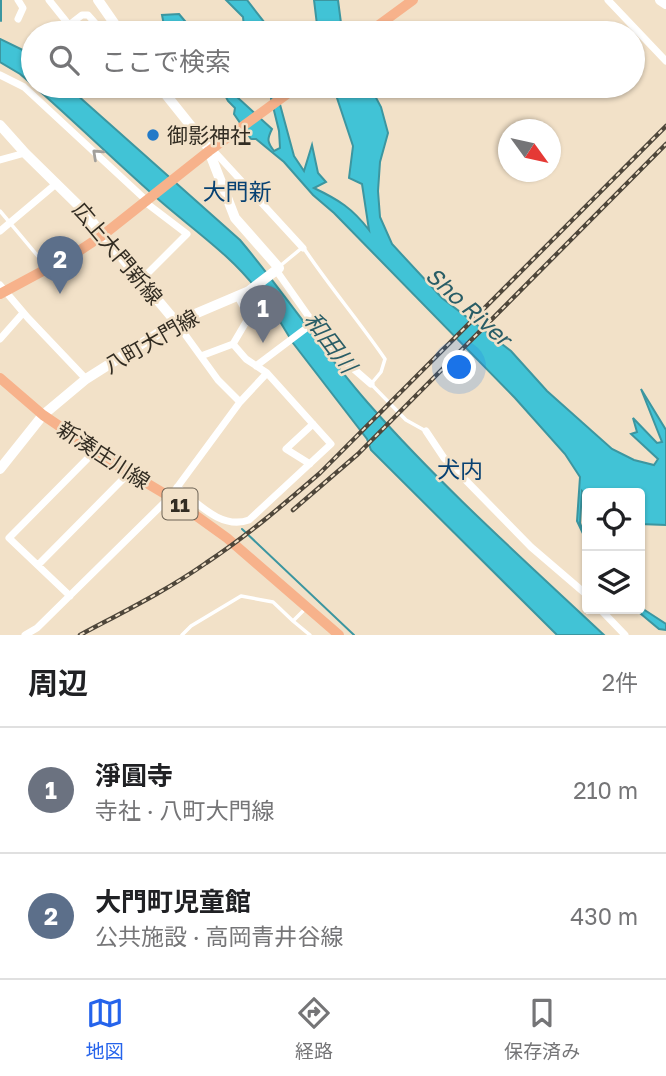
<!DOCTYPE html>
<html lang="ja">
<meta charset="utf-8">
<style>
:root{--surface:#fff;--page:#f2f2f2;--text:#202124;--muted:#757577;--line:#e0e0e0;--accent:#2563eb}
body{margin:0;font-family:"Golos Text","Noto Sans JP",sans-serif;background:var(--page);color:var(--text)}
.controls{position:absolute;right:21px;bottom:21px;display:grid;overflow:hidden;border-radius:7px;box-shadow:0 2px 5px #0004}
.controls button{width:63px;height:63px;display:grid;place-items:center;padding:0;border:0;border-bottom:2px solid var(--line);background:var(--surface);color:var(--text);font:35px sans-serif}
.compass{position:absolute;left:498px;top:119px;width:63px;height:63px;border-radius:50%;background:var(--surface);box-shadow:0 2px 5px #0004;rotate:123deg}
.you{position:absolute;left:460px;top:368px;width:24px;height:24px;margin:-18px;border:5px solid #fff;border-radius:50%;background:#1a73e8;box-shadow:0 0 0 10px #1a73e833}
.badge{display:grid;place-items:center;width:46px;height:46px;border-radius:50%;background:var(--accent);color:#fff;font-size:23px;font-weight:700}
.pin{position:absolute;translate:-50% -58px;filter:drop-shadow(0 2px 4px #0008)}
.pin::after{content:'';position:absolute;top:37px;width:24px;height:21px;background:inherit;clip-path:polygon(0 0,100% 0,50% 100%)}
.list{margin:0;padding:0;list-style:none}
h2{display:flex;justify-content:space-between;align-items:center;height:91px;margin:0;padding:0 28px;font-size:30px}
h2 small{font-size:23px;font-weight:400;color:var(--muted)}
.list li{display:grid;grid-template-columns:46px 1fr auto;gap:21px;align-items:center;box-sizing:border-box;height:126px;padding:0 28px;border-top:2px solid var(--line)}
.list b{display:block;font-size:26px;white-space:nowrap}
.list p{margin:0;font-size:23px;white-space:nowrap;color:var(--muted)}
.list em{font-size:23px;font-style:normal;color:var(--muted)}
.icon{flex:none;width:38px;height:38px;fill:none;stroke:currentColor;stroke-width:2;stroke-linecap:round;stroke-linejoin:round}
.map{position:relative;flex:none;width:666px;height:635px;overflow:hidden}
.search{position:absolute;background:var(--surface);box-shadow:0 2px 5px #0004;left:21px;right:21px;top:21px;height:77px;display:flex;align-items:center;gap:18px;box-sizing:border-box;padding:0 24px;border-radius:38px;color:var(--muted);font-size:26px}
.sheet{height:343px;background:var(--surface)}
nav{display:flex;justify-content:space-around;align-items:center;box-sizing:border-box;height:98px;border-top:2px solid var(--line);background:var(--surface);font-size:19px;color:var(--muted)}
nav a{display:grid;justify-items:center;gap:4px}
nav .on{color:var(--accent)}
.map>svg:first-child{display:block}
.water{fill:#41c3d6;stroke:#3c96a0;stroke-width:2}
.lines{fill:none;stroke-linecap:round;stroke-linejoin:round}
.stream{stroke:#3c96a0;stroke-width:2}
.lane{stroke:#fff;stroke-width:3.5}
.street{stroke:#fff;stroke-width:7}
.secondary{stroke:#fff;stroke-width:10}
.primary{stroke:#f7b28b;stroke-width:10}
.rail-casing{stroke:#4e463a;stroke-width:4.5}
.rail{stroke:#f2e1c8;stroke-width:2;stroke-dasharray:5;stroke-linecap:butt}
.oneway{stroke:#a3a09c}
.poi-dot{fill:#237ac8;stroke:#f2e1c8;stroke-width:2.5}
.labels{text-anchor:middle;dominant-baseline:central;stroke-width:5;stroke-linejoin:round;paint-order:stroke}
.shield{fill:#f2e1c8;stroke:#6c6254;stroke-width:2}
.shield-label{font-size:19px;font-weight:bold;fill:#322c22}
.poi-label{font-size:21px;fill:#322c22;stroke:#f2e1c8;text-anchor:start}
.street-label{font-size:21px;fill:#322c22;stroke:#f2e1c8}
.neighbourhood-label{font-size:23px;fill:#074172;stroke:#f2e1c8}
.water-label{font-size:23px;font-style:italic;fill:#295d66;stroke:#f2e1c8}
</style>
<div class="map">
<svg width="666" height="635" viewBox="0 0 666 635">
<rect width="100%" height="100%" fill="#f2e1c8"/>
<path class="water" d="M 226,0 L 247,0 L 264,22 L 265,33 L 250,33 L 244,27 L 243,17 Z
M 314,0 L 338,0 L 341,23 L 347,25 L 352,33 L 318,33 Z
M 179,14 L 195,33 L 168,33 L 165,31 L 162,15 Z
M 0,39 L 33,55 L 33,85 L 20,74 L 0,62 Z
M 34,86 L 67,86 L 240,240 C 285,293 323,352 368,403 C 441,486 524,560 604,635 L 557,635 L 371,450 L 367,439 L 293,343 L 262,292 L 258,291 C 231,255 192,229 158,199 C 116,162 76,123 34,86 Z
M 220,86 L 233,86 L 237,97 L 272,129 C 267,139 267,142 274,151 L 280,148 L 279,131 L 268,86 L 275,86 L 294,156 L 304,171 L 312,145 L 318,173 L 326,182 L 314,188 C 339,200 352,208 369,230 L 362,184 L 349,178 L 353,146 L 333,86 L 373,86 L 374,94 L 381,107 L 388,133 L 380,162 L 378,191 L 380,217 L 392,244 L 442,298 L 511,351 L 547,391 L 612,449 L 634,460 L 654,465 L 658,459 L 631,434 L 637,432 L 633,418 L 657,443 L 662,442 L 641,389 L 666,430 L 666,525 L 640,524 L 640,493 L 587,493 L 587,496 L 582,491 L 580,523 L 587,542 L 577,521 L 580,477 L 565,454 L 515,398 L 334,213 L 313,195 L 284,162 L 256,139 L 251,139 L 234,114 L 235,108 L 228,101 Z
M 640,607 L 666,624 L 666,630 L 659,629 L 635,609 L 640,609 Z"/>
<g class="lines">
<path class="stream" d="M 1,0 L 1,21
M 242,529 L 354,635"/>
<path class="lane" d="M 0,211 L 47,267
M 280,266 L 303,247 C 329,286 359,321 385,359 L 381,372 L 371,384 L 406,420 L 424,430
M 305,609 L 293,621 L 310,635
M 182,635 L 191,626 L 241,596 L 273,602 L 293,621"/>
<path class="street" d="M 49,0 L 69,25 L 82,15 L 88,15 L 104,33
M 608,0 L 666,61
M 18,19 L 23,8 L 18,0
M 0,75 L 24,87 L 147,201
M 212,149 L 303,248
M 0,160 L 25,153
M 0,231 L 57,183
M 276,270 L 333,351 L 371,384
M 141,280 L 187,234 L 145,202
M 0,285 L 28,318 L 86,379
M 176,322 L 218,380 L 240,402
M 0,339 L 23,313
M 233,344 L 249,317 L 237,295
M 256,366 L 313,323
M 426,431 L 444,458 L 531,547 L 587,595
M 310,464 L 286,449 L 313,424
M 177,487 C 198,503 221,530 249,520 L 331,444 L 267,373 L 246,359 L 233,344 L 201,356
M 38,565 L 129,473
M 70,596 L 9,538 L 95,451
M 600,609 L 625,635
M 25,635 L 37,628 L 170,497 L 240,402 L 267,373"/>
<path class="secondary" d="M 98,0 L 121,33
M 660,0 L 666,4
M 0,125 L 25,153 L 78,205 L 176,322
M 0,469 L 43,415 L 86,379 L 176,322 L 249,291 L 279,268 L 235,218 L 207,146 L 159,86"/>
<path class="primary" d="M 368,33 L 413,0
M 0,294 L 76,253 L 103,235 L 209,151 L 298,86
M 0,378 L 43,415 L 118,466 L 170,497 L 227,538 L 339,635"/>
<g class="rail-casing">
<path id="rail" d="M 293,510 L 358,454 L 666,144
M 80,635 C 123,612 166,591 206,563 C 247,536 283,505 320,473 L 666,126"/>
</g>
<use href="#rail" class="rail"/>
</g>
<defs><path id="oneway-chevron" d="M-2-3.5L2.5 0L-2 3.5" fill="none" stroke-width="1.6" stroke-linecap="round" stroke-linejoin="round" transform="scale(1.75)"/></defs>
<use class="oneway" href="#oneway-chevron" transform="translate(97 154) rotate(-137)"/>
<circle class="poi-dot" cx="153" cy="135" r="7"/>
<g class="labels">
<rect class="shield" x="162.5" y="488.5" width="35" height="31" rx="5"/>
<g class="shield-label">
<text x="180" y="504">11</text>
</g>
<g class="poi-label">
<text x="167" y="135">御影神社</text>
</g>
<g class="street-label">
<text transform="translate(118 253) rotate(50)">広上大門新線</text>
<text transform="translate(151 341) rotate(-30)">八町大門線</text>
<text transform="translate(104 455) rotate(33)">新湊庄川線</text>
</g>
<g class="neighbourhood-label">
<text x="237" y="191">大門新</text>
<text x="460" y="469">犬内</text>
</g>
<g class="water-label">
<text transform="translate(469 306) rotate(42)">Sho River</text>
<text transform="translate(331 342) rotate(53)">和田川</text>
</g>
</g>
</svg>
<div class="controls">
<button><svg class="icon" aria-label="locate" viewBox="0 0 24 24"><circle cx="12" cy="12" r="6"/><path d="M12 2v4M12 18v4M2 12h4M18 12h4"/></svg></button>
<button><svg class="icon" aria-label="layers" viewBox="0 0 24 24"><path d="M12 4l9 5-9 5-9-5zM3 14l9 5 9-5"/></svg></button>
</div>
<svg class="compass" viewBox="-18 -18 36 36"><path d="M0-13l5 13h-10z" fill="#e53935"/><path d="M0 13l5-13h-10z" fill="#757577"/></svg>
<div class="you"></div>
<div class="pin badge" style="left:263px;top:343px;background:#6b7280">1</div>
<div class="pin badge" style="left:60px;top:294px;background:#5c6f8a">2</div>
<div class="search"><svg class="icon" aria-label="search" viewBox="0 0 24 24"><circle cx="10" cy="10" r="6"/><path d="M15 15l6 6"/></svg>ここで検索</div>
</div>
<section class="sheet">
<h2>周辺<small>2件</small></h2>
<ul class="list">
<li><span class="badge" style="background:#6b7280">1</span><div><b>淨圓寺</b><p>寺社 · 八町大門線</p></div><em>210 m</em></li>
<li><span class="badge" style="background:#5c6f8a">2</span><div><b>大門町児童館</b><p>公共施設 · 高岡青井谷線</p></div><em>430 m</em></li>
</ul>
</section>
<nav>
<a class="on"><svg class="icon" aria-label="map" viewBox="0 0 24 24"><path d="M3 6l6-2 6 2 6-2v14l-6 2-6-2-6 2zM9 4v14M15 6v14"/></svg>地図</a>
<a><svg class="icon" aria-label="directions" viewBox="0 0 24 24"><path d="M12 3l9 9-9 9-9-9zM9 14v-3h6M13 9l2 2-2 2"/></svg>経路</a>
<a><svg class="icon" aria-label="saved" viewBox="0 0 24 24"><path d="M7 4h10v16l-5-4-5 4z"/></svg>保存済み</a>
</nav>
